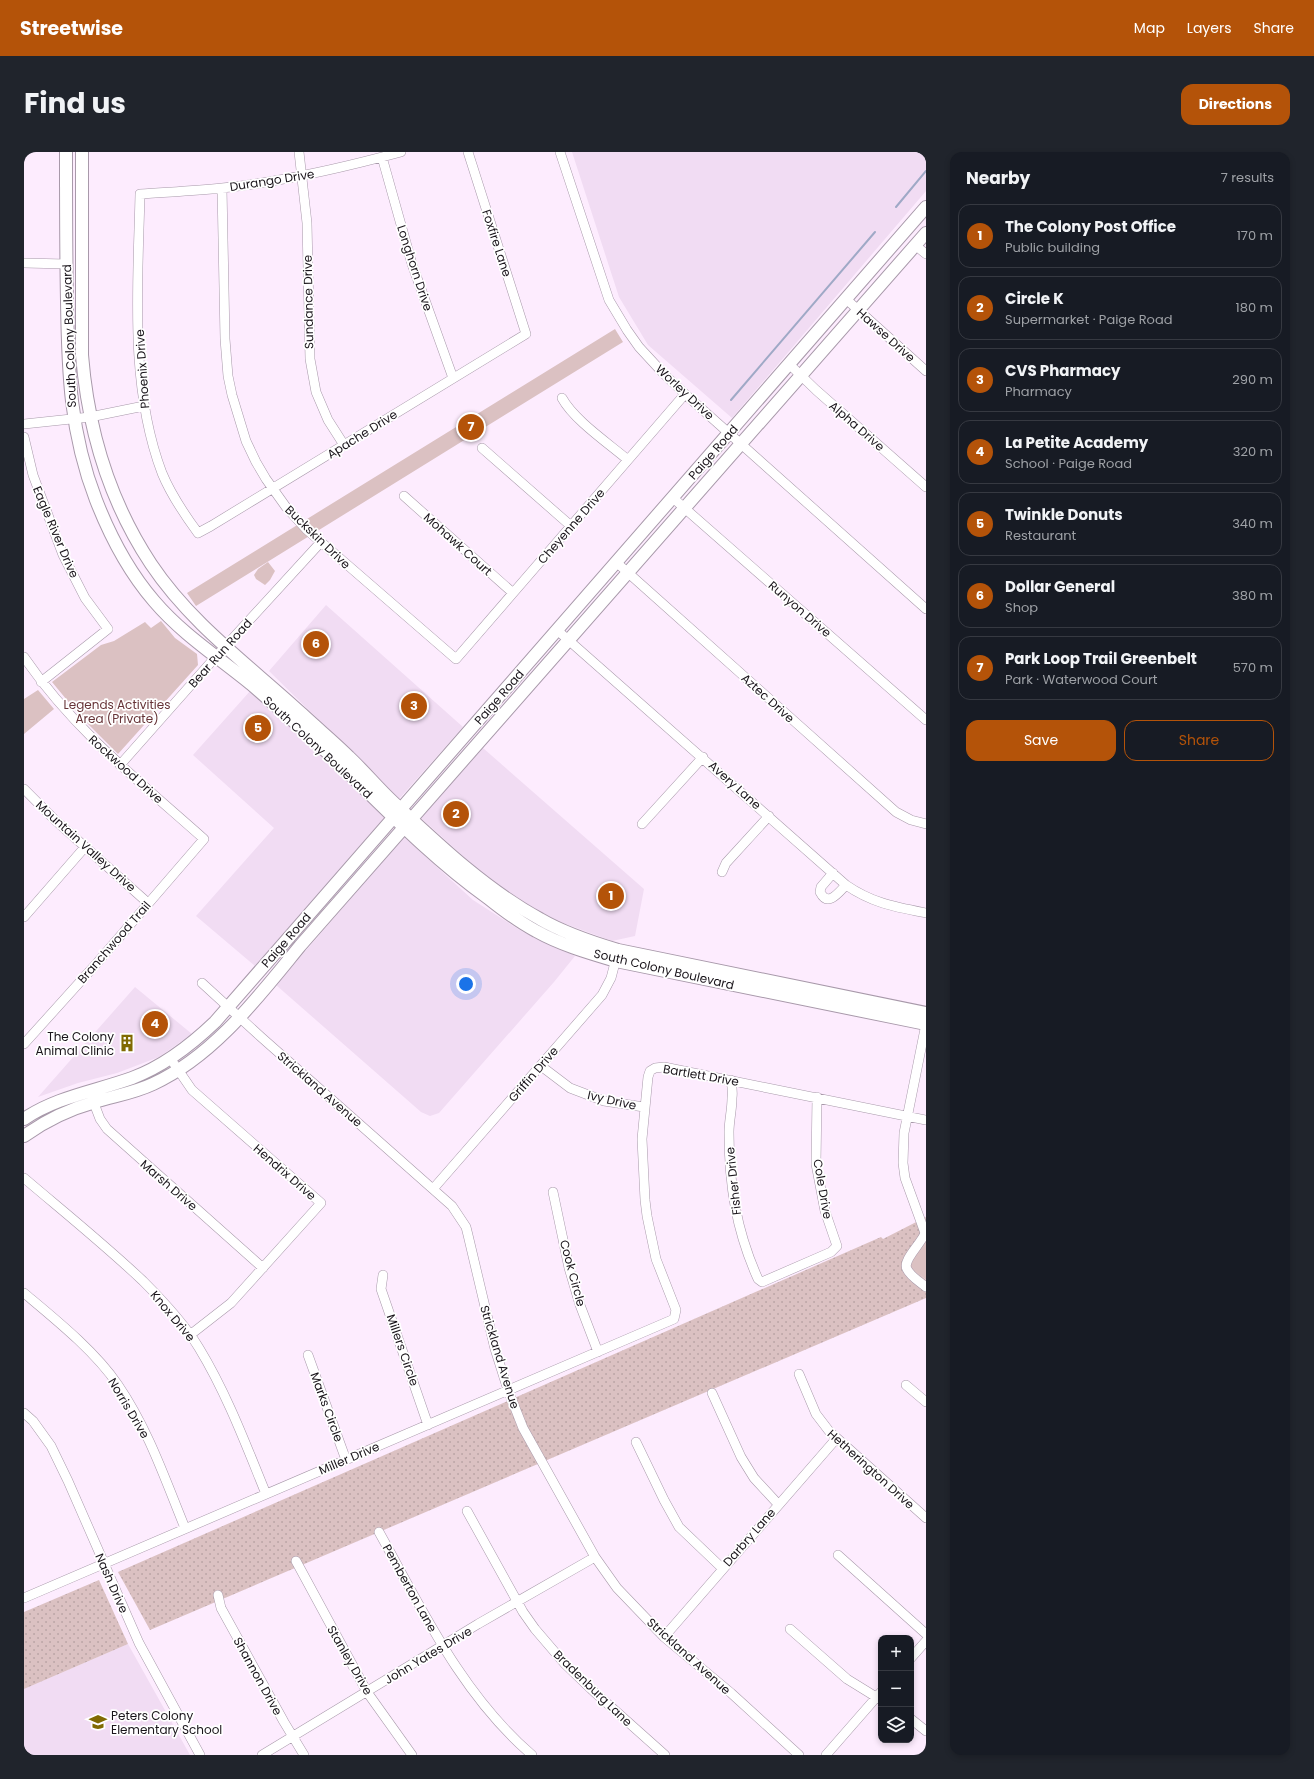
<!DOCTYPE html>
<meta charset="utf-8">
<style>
:root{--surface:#171b24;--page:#20242c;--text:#f1f3f6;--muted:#9ea1a6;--line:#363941;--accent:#b45309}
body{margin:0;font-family:Poppins,sans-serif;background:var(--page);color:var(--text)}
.controls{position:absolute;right:12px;bottom:12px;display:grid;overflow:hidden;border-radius:8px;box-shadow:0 2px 6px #0003}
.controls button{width:36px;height:36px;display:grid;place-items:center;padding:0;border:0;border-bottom:1px solid var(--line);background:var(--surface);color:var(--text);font:20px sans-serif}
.you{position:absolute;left:442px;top:832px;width:14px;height:14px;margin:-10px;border:3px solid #fff;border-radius:50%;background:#1a73e8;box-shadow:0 0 0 6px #1a73e833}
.badge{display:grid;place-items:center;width:26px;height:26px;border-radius:50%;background:var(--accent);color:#fff;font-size:13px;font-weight:700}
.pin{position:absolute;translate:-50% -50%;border:2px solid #fff;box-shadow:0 1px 4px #0006}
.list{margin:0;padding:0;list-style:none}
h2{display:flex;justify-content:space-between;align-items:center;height:52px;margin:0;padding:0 16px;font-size:17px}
h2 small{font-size:13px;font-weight:400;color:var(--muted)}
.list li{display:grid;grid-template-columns:26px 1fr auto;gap:12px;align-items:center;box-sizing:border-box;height:64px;margin:0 8px 8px;padding:0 8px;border:1px solid var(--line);border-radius:12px}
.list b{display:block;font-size:15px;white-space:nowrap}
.list p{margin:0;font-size:13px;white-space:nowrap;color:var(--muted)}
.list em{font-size:13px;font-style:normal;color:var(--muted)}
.actions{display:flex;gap:8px;padding:12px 16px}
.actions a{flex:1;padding:9px 0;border:1px solid var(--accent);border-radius:12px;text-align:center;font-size:14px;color:var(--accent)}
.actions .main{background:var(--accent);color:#fff}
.icon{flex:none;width:22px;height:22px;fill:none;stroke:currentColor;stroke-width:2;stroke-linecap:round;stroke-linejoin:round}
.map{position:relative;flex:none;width:902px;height:1603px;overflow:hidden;border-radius:12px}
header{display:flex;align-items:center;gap:24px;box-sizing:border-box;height:56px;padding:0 20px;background:var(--accent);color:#fff}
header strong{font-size:19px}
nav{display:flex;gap:22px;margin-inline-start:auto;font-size:14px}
.intro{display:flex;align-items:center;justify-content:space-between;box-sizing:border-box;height:96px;padding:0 24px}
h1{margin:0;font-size:28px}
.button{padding:10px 18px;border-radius:12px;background:var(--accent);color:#fff;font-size:14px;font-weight:700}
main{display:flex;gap:24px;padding:0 24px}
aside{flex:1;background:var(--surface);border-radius:12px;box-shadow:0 2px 6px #0003}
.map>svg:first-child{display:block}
.built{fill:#f1dcf3}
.grass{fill:url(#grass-dots)}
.park{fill:#dbc1c2}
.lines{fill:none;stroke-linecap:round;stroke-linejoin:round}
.stream{stroke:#9fa9c6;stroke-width:2}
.minor-casing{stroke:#a899aa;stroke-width:10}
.major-casing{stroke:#a899aa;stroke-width:14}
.minor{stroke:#fff;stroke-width:9}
.major{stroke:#fff;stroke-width:12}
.labels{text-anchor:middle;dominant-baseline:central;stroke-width:3.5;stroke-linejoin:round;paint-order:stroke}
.street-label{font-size:12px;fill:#19141a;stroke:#fff}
.park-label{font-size:12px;fill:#663337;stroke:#fff}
.poi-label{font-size:12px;fill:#19141a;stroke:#fff;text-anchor:end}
</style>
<header>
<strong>Streetwise</strong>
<nav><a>Map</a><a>Layers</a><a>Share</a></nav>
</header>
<div class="intro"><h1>Find us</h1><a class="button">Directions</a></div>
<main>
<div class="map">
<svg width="902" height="1603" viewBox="0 0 902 1603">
<defs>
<pattern id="grass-dots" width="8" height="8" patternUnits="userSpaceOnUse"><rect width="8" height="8" fill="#dbc1c2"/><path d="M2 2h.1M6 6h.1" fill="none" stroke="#bba5a6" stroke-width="1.8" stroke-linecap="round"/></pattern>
</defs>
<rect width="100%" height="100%" fill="#fdecfe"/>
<path class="built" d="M 548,0 L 902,0 L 902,39 L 708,266 L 624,193 L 595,145 Z
M 302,453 L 439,575 L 375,647 L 245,519 Z
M 227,538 L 305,609 L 361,665 L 231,814 L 172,764 L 250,676 L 169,603 Z
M 459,596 L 620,737 L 611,784 L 588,789 L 520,764 L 470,732 L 397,666 Z
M 380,685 L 449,748 L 499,780 L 551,804 L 530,830 L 415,961 L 406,964 L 397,960 L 252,833 Z
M 111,835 L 168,882 L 135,905 L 93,921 L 54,931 L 14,945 Z
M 104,1492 L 166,1603 L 0,1603 L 0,1537 Z"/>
<path class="grass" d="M 902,1065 L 902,1087 L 885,1112 L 902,1128 L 902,1146 L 126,1478 L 94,1420 L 857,1085 L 859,1087 Z
M 75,1428 L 104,1492 L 0,1537 L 0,1460 Z"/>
<path class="park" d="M 591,177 L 599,190 L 172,454 L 163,441 Z
M 244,410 L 251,419 L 246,428 L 241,433 L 232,427 L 230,423 L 234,417 Z
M 137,469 L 151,486 L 173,502 L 174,513 L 94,602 L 57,565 L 28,530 L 77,493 L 90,489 L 121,470 L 127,476 Z
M 14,538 L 30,557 L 0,582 L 0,547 Z
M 902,1087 L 902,1128 L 885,1113 Z"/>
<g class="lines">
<path class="stream" d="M 872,55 L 902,19
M 707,248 L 851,80"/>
<g class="minor-casing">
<path id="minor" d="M 275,0 L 283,71 L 286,207 L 292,240 L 304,268 L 320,293
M 377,0 C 318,16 259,30 198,36 C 171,39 143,40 116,42 C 114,133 105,234 138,321 C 147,343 160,362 174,381 L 187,374 L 502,182 L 444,0
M 536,0 L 585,148 L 603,178 L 615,195 L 639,221 L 661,242 L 902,457
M 358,5 L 388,112 L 429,226
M 198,36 L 201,187 L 204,224 L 208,243 L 222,289 L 232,310 L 242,327 L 262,355 L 282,377 L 432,507 L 661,242
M 891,93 L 902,102
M 0,111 L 42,112
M 822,147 L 902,219
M 765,212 L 792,238 L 902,335
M 538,246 C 550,268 584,291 604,308
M 0,272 L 66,265 L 120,254
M 0,285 L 9,323 L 39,403 L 61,446 L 84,477 L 17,530
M 458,296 L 547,374
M 380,344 L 489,441
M 649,346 L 902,568
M 592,410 L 872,660 L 887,668 L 902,672
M 533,478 L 822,733 C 848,751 871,755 902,761
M 0,505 C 49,577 116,630 180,687 L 73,811 L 0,892
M 96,613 L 188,509 L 297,390
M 0,637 L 31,668 L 124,751
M 618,672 L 679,605
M 698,720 L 702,711 L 745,664
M 809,721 L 797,735 L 796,740 C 804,756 815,740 822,733
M 0,765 L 61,695
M 178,831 L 237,885 L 428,1054 L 442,1075 L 444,1083 L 471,1197 L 484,1238 L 499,1276 L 571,1405 L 593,1436 L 640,1485 L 707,1541 L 775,1603
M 902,872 L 880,981 L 879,1011 L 881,1026 L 901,1081 C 898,1091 878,1108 883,1117 C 886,1124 896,1130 902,1135
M 146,906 L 168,938 L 297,1051 L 207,1151 L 166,1183
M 517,914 L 546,936 L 580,949 L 620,955
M 707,928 C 708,934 709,940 708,946 C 708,958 705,969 705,980 C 705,1033 712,1078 734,1127 L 738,1130 L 807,1100 L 813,1094 L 801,1059 L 792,1012 L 793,945
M 68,946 L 76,967 L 83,977 L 239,1116
M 0,1026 C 40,1060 81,1093 119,1129 C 139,1149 160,1171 175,1196 C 203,1242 222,1293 242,1342
M 409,1037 L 578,843 L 587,826 L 593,803
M 529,1040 L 545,1116 L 556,1153 L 574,1200
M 359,1123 L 357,1137 L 404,1273
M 0,1141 C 31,1167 71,1199 94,1233 C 124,1277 141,1327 161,1376
M 284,1203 L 322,1308
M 775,1222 L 792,1262 L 805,1279 L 902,1366
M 882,1233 L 902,1250
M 688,1241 L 717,1305 L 730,1326 L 754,1352
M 0,1261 L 9,1269 L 27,1294 L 44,1329 L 115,1491 L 176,1603
M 612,1290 L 640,1348 L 655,1375 L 698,1416
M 443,1359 L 499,1460 L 511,1477 L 541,1512 L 567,1537 L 641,1603
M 355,1380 C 399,1459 438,1543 508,1603
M 814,1403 L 902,1482
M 272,1409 L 343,1540 L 388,1603
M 194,1443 L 197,1456 L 260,1570 L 280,1603
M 0,1446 L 650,1167 L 652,1158 L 632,1107 L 623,1064 L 621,1048 L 618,987 L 624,925 L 626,919 L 631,916 L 640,915 L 902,968
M 766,1477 L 823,1527 L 857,1548
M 640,1485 L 812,1287
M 887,1506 L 902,1489
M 887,1567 L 902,1579
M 238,1603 L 454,1472 L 571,1405
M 802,1603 L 857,1540"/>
</g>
<g class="major-casing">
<path id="major" d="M 42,0 C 42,50 42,99 43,149 C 44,220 46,281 72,348 C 86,384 105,420 130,449 C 158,482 194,505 227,532 C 243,546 259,560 275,574 C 338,631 394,696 464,746 C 479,758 495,770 512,779 C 537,793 565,801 592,809 L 902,872
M 58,0 L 58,203 C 64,277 86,350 127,412 C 167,472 226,514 278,562 C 294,577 310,590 325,605 C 340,619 353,635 369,650 C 414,692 461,737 516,767 C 540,781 567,790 594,798 L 902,861
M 0,967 C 32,945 72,939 108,926 C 140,914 167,893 191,870 L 902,55
M 0,984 C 21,969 46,957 71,950 C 90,944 110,941 129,932 C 190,904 235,844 276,794 C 486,557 693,318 902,81"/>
</g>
<use href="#minor" class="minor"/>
<use href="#major" class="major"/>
</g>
<defs>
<g id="building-bare" transform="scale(1.38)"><path d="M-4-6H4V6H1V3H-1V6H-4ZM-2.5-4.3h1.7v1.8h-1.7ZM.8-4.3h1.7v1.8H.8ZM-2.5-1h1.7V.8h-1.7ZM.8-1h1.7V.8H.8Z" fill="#806a02" stroke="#fff" stroke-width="2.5" paint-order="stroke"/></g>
<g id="school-bare" transform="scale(1.38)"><path d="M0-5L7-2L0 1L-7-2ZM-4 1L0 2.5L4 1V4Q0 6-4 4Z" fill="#806a02" stroke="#fff" stroke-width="2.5" paint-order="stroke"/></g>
</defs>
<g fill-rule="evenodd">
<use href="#building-bare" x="103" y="891"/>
<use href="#school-bare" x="74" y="1570"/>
</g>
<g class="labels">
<g class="street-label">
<text transform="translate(248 28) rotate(-9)">Durango Drive</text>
<text transform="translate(473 91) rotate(72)">Foxfire Lane</text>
<text transform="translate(391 116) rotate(72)">Longhorn Drive</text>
<text transform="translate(284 150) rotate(-91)">Sundance Drive</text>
<text transform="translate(862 183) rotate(42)">Hawse Drive</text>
<text transform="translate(45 184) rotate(-92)">South Colony Boulevard</text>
<text transform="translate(118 217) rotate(-94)">Phoenix Drive</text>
<text transform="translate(661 240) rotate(43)">Worley Drive</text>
<text transform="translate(833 274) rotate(41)">Alpha Drive</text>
<text transform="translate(338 282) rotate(-32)">Apache Drive</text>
<text transform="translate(689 300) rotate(-49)">Paige Road</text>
<text transform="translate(547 374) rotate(-49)">Cheyenne Drive</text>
<text transform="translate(32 380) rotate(67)">Eagle River Drive</text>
<text transform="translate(294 385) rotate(44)">Buckskin Drive</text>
<text transform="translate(434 392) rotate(42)">Mohawk Court</text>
<text transform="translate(776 457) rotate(41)">Runyon Drive</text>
<text transform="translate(196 501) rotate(-48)">Bear Run Road</text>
<text transform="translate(475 545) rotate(-49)">Paige Road</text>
<text transform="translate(744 546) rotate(42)">Aztec Drive</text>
<text transform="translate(294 595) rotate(43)">South Colony Boulevard</text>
<text transform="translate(102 617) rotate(42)">Rockwood Drive</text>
<text transform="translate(711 633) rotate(42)">Avery Lane</text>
<text transform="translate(62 694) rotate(42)">Mountain Valley Drive</text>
<text transform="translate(262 788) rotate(-49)">Paige Road</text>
<text transform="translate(90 790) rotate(-49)">Branchwood Trail</text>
<text transform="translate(640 817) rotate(13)">South Colony Boulevard</text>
<text transform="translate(509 922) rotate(-49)">Griffin Drive</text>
<text transform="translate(677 923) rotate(10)">Bartlett Drive</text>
<text transform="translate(296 937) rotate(41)">Strickland Avenue</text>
<text transform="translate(588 948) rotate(13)">Ivy Drive</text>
<text transform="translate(261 1020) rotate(41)">Hendrix Drive</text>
<text transform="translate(709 1029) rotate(-96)">Fisher Drive</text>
<text transform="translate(145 1033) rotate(41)">Marsh Drive</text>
<text transform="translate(799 1037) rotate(80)">Cole Drive</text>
<text transform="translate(549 1121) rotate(75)">Cook Circle</text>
<text transform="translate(149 1164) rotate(50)">Knox Drive</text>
<text transform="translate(379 1198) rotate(71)">Millers Circle</text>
<text transform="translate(476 1205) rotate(73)">Strickland Avenue</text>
<text transform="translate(303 1255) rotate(70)">Marks Circle</text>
<text transform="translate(105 1256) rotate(59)">Norris Drive</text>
<text transform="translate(325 1306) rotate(-23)">Miller Drive</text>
<text transform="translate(847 1317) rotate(42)">Hetherington Drive</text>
<text transform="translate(725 1385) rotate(-49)">Darbry Lane</text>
<text transform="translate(88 1431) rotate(66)">Nash Drive</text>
<text transform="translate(386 1436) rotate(61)">Pemberton Lane</text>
<text transform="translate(404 1503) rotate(-31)">John Yates Drive</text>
<text transform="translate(665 1504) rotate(42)">Strickland Avenue</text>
<text transform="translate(326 1508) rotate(60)">Stanley Drive</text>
<text transform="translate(234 1524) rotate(61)">Shannon Drive</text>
<text transform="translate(569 1536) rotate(44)">Bradenburg Lane</text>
</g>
<g class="park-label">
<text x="93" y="552">Legends Activities<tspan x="93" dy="14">Area (Private)</tspan></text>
</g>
<g class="poi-label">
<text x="90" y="884">The Colony<tspan x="90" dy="14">Animal Clinic</tspan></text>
<text x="87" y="1563" text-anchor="start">Peters Colony<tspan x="87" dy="14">Elementary School</tspan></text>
</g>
</g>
</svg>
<div class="controls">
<button>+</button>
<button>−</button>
<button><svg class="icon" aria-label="layers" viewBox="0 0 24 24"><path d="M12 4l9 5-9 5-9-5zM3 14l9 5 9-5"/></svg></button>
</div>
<div class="you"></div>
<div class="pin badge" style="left:587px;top:744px">1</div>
<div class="pin badge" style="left:432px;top:662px">2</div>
<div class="pin badge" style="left:390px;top:554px">3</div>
<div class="pin badge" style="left:131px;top:872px">4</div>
<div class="pin badge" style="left:234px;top:576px">5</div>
<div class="pin badge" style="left:292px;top:492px">6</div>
<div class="pin badge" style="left:447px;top:275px">7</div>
</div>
<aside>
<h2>Nearby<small>7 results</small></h2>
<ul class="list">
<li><span class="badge">1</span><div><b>The Colony Post Office</b><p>Public building</p></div><em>170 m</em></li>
<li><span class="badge">2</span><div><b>Circle K</b><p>Supermarket · Paige Road</p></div><em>180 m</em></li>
<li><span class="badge">3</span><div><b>CVS Pharmacy</b><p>Pharmacy</p></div><em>290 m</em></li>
<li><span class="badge">4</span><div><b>La Petite Academy</b><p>School · Paige Road</p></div><em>320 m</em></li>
<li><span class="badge">5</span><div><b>Twinkle Donuts</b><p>Restaurant</p></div><em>340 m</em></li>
<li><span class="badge">6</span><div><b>Dollar General</b><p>Shop</p></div><em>380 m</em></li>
<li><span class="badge">7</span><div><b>Park Loop Trail Greenbelt</b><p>Park · Waterwood Court</p></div><em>570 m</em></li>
</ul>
<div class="actions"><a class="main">Save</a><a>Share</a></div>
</aside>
</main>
